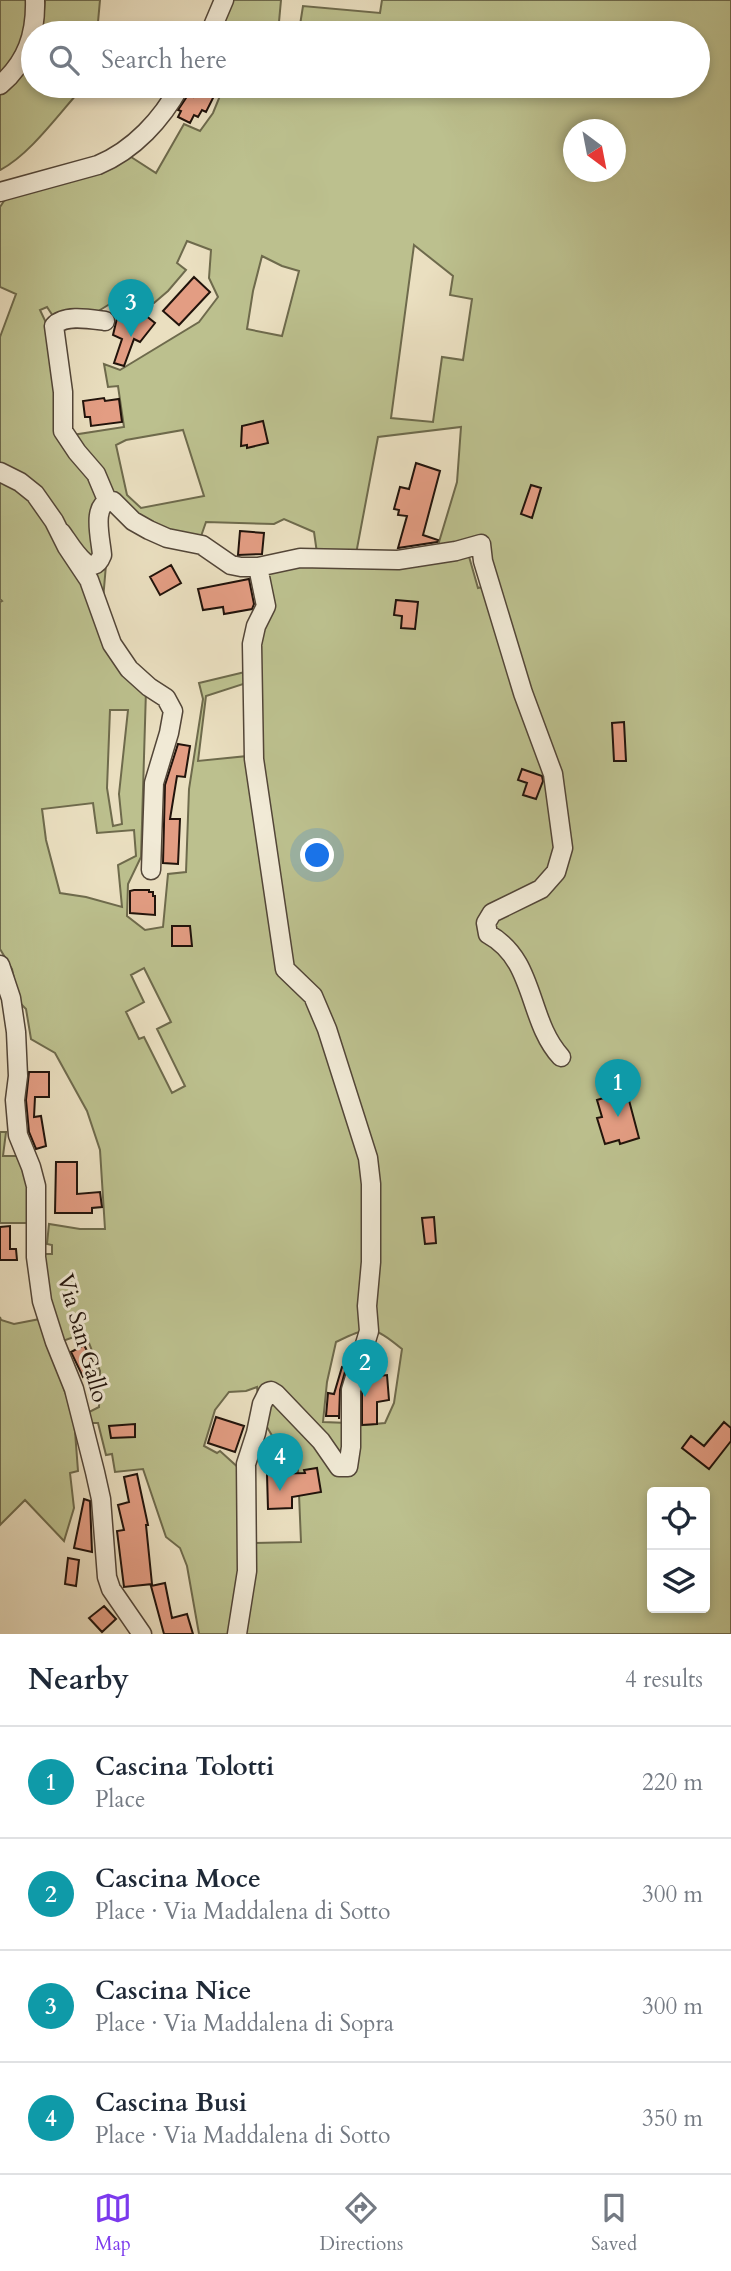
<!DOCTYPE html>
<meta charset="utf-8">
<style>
:root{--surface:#fff;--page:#f2f2f3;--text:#1f2937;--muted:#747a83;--line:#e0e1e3;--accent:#7c3aed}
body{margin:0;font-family:Cardo,serif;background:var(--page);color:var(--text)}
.controls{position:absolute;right:21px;bottom:21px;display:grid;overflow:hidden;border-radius:7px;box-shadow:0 4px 10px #0003}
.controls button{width:63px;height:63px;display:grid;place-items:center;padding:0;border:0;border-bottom:2px solid var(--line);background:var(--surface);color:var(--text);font:35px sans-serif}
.compass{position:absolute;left:563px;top:119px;width:63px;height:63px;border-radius:50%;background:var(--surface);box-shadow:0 4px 10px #0003;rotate:148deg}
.you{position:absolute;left:318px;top:856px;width:24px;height:24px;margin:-18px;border:5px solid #fff;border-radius:50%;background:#1a73e8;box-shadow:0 0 0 10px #1a73e833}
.badge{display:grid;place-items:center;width:46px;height:46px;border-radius:50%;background:var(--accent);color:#fff;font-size:23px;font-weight:700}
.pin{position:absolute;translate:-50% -58px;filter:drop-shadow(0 2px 4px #0008)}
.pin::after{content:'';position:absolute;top:37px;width:24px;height:21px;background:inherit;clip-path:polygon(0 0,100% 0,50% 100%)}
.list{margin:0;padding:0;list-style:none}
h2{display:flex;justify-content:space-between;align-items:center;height:91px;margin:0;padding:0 28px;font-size:30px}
h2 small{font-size:23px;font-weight:400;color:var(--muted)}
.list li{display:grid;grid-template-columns:46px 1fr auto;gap:21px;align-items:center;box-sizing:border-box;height:112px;padding:0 28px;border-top:2px solid var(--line)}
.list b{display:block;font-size:26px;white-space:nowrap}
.list p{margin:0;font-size:23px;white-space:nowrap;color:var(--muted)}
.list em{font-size:23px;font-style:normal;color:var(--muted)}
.icon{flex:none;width:38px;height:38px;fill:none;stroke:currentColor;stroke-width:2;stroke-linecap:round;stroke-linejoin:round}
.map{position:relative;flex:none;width:731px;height:1634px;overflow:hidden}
.search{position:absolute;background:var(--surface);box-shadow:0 4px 10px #0003;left:21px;right:21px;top:21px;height:77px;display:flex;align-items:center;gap:18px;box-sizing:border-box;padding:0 24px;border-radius:38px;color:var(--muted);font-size:26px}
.sheet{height:539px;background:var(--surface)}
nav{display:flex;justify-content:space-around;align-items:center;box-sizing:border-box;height:98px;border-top:2px solid var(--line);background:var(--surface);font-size:19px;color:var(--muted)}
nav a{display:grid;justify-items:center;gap:4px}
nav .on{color:var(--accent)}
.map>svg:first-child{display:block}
.green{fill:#bcc08e;stroke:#6e6a4c;stroke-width:2;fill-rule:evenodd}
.building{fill:#e39d83;stroke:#21130b;stroke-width:2}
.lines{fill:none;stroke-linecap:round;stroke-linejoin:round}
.minor-casing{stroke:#534638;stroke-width:21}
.minor{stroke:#f1ead6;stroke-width:18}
.labels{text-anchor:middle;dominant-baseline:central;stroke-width:6;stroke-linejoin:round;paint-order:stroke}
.street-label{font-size:23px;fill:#21130b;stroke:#f1ead6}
</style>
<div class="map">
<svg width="731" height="1634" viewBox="0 0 731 1634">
<rect width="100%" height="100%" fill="#eadfc0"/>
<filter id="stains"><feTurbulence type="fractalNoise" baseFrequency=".00286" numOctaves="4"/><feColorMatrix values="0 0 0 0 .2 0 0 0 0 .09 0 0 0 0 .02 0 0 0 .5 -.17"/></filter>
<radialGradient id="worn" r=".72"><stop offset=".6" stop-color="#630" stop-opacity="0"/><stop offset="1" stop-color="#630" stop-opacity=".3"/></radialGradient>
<path class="green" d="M 0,0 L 28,0 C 30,33 18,52 0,77 Z
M 45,0 L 100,0 L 97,33 L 42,33 Z
M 229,0 L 281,0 L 279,22 L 300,25 L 303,6 L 380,13 L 382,0 L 731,0 L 731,1634 L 241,1634 L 251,1543 L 301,1542 L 298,1470 L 287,1461 L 264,1422 L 272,1401 L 342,1474 L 353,1426 L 385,1423 L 394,1403 L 402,1349 C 373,1325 369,1326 336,1342 L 327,1382 L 323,1422 L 348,1423 L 342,1461 L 277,1387 L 259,1406 L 257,1387 L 246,1391 L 229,1392 L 215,1410 L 204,1446 L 217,1453 L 220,1451 L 241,1470 L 242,1566 L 232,1634 L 199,1634 L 187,1566 L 180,1548 L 166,1537 L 143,1469 L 115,1472 L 112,1454 L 106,1455 L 98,1423 L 91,1423 L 89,1412 L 99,1407 L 100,1371 L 85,1333 L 60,1342 L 53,1318 L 43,1254 L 52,1254 L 52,1245 L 47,1244 L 49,1224 L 80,1229 L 105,1229 L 100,1150 L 87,1111 L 55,1053 L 31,1039 L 26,1009 L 19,1002 L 12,969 L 0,949 L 0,602 L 2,601 L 0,599 L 0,337 L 16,294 L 0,287 L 0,207 L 4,201 L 15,193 L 128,155 L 156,173 L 184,124 L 200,131 L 213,113 L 224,86 L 698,86 L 698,33 L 213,33 ZM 574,130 L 616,130 L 616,172 L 574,172 ZM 187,241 L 211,250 L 209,278 L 218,297 L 199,322 L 120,370 L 104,364 L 108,387 L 118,386 L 124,427 L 72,435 L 49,329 L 40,310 L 47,307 L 53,316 L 99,317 L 100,310 L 118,299 L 154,303 L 168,291 L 186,270 L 177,263 ZM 414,245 L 453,276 L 450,295 L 472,299 L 463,360 L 442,357 L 433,422 L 391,418 ZM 262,256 L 282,266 L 299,271 L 282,336 L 247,329 L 253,291 ZM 461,427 L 457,482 L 436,552 L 479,538 L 495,584 L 478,588 L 468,553 L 265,570 L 257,637 L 262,800 L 249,671 L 199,683 L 203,699 L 189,789 L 186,872 L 168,874 L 163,927 L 145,930 L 127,916 L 128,884 L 141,857 L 146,690 L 109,647 L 103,600 L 107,553 L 106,506 L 199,542 L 206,522 L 274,524 L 284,519 L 314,532 L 317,553 L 356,554 L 378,437 ZM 183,430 L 204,496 L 141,508 L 127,495 L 116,445 L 126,440 ZM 246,683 L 247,756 L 198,761 L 206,696 ZM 110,710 L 128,710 L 119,794 L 122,824 L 113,826 L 107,788 ZM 93,803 L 97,833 L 134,830 L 136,856 L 118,865 L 122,907 L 86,897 L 60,893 L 46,840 L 42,809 ZM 144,968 L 171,1022 L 157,1029 L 185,1086 L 172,1093 L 144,1037 L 139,1039 L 126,1012 L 144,1002 L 131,975 ZM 652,1492 L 705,1492 L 705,1608 L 652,1608 Z
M 33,53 L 33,86 L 84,86 C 61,111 30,155 0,170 L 0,94 L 14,82 Z
M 0,1132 L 6,1132 L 3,1156 L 20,1156 L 31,1184 L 27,1223 L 0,1223 Z
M 0,1317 L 1,1320 L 14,1324 L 40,1319 L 74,1418 L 78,1471 L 70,1473 L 74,1508 L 64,1541 L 25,1500 L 0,1525 Z"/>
<path class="building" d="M 198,86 L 219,86 L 206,112 L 202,110 L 198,117 L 194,115 L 190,123 L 178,117 L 181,111 L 178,110 L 188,95 L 193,97 Z
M 194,277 L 210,292 L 179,325 L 163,311 Z
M 140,311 L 155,323 L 140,342 L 134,339 L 124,366 L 114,363 L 122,339 L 113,335 L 118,314 L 133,319 Z
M 104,398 L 105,401 L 119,399 L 122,422 L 91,426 L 90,417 L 85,417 L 83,401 Z
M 263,421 L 268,443 L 247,448 L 247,445 L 241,446 L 242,426 Z
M 416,463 L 440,471 L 423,535 L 438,540 L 437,542 L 398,548 L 407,516 L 398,515 L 399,510 L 394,509 L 400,487 L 409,489 Z
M 531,485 L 541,488 L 532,518 L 521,514 Z
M 240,531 L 264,533 L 262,554 L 238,555 Z
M 171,565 L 181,583 L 160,595 L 150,577 Z
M 249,579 L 254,604 L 252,609 L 224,614 L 223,607 L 203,610 L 198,589 Z
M 396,600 L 418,602 L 415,629 L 401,628 L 402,616 L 394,615 Z
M 624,722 L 626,761 L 614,761 L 612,723 Z
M 178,744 L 190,746 L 185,777 L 177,776 L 170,819 L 180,819 L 178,864 L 163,863 L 165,785 Z
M 522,769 L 542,776 L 543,781 L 536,799 L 523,795 L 527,783 L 518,780 Z
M 134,890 L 149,890 L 149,892 L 153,892 L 153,896 L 155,896 L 155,915 L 130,913 L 130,891 Z
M 172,926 L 190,926 L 192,946 L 172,946 Z
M 29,1072 L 49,1072 L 49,1097 L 35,1097 L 34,1117 L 41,1116 L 46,1146 L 36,1149 L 29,1132 L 26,1100 Z
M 626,1089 L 639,1138 L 620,1144 L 619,1140 L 605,1144 L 597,1118 L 602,1117 L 597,1100 L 607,1097 L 607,1094 Z
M 56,1162 L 77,1162 L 77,1194 L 100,1192 L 102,1207 L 92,1208 L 92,1213 L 55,1213 Z
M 434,1217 L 436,1243 L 425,1244 L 422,1218 Z
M 10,1226 L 10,1249 L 16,1249 L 17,1260 L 0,1260 L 0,1227 Z
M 84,1345 L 97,1370 L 83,1377 L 71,1352 Z
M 373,1358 L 383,1361 L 379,1376 L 387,1375 L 389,1400 L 377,1402 L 377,1424 L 362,1425 L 362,1392 Z
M 342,1367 L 346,1368 L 340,1390 L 339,1419 L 339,1416 L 326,1416 L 328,1393 L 334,1394 Z
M 216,1417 L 244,1426 L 235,1452 L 208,1443 Z
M 724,1422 L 731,1428 L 731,1441 L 709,1469 L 682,1448 L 691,1436 L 704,1446 Z
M 135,1424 L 135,1437 L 111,1438 L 109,1426 Z
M 317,1468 L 321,1492 L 292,1497 L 292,1508 L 268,1509 L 267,1474 L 305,1473 L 304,1470 Z
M 137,1474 L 148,1525 L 146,1525 L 152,1584 L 124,1587 L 117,1531 L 124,1530 L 118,1505 L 129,1502 L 124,1477 Z
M 84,1499 L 90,1501 L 92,1552 L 74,1548 Z
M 68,1558 L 79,1560 L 76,1586 L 65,1584 Z
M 165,1583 L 172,1618 L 187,1614 L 193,1634 L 164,1634 L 151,1586 Z
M 104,1606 L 116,1619 L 102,1632 L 89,1618 Z"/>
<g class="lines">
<g class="minor-casing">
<path id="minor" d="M 210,33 L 224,0
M 0,85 C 27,62 36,34 35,0
M 0,192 L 98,165 C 134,150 162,119 180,86
M 105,321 C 90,319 64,314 54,326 L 63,392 L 63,431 L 77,452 L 96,474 L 107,500
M 0,472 L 20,482 L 35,494 L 54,521 L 67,547 L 89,580 L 112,644 L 129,669 L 149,687 L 166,698 L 173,711 L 169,733 L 154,783 L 151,870
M 61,532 C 69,542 91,584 102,555 C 101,540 90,501 113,501 L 133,521 L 149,530 L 167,538 L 202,545 L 231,565 L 241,567 L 258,567 L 300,558 L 398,560 L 456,551 L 481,544 L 483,561 L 523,693 L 553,774 L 563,848 L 556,872 L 541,889 L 492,913 L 486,923 L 488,934 C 536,960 527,1020 561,1057
M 0,965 L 11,998 L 16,1032 L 18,1076 L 15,1100 L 18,1135 L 31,1167 L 36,1186 L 36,1257 L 42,1301 L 55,1342 L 74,1389 L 95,1472 L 101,1499 L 107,1577 L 111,1589 L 142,1634
M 237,1634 L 247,1571 L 246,1464 L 256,1433 L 262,1404 L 268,1392 L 271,1391 L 276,1394 L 321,1441 L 339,1467 L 348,1467 L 351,1447 L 351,1390 L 369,1331 L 367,1306 L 371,1262 L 371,1184 L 368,1158 L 327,1029 L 313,996 L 285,969 L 254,759 L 252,644 L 256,626 L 266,606 L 258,567"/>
</g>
<use href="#minor" class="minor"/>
</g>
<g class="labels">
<g class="street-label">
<text transform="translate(83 1338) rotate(74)">Via San Gallo</text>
</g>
</g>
<rect width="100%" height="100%" filter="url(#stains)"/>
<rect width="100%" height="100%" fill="url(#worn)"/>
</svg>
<div class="controls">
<button><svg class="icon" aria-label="locate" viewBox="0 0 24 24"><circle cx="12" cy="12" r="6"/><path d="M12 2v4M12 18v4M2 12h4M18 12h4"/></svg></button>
<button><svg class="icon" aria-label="layers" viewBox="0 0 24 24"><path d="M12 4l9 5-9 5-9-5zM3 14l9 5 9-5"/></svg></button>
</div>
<svg class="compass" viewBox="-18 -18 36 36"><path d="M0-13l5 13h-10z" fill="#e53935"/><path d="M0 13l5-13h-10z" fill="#747a83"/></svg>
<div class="you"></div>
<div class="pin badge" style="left:618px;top:1117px;background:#0f9aa8">1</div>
<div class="pin badge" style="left:365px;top:1397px;background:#0f9aa8">2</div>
<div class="pin badge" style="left:131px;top:337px;background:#0f9aa8">3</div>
<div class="pin badge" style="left:280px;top:1491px;background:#0f9aa8">4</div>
<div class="search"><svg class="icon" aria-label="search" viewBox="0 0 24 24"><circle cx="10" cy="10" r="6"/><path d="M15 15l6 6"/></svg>Search here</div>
</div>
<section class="sheet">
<h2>Nearby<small>4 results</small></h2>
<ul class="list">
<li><span class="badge" style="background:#0f9aa8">1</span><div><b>Cascina Tolotti</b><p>Place</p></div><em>220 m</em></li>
<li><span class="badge" style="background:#0f9aa8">2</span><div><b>Cascina Moce</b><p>Place · Via Maddalena di Sotto</p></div><em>300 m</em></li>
<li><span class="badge" style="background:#0f9aa8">3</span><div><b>Cascina Nice</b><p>Place · Via Maddalena di Sopra</p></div><em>300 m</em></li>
<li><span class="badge" style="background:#0f9aa8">4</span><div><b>Cascina Busi</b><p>Place · Via Maddalena di Sotto</p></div><em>350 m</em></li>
</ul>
</section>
<nav>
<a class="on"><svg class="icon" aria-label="map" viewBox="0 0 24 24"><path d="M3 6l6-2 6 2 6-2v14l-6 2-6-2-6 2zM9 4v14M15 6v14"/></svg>Map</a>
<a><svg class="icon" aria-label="directions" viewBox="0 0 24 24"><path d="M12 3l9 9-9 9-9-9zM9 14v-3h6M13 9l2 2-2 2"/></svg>Directions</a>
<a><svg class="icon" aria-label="saved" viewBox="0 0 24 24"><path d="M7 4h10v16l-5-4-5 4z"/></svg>Saved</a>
</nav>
